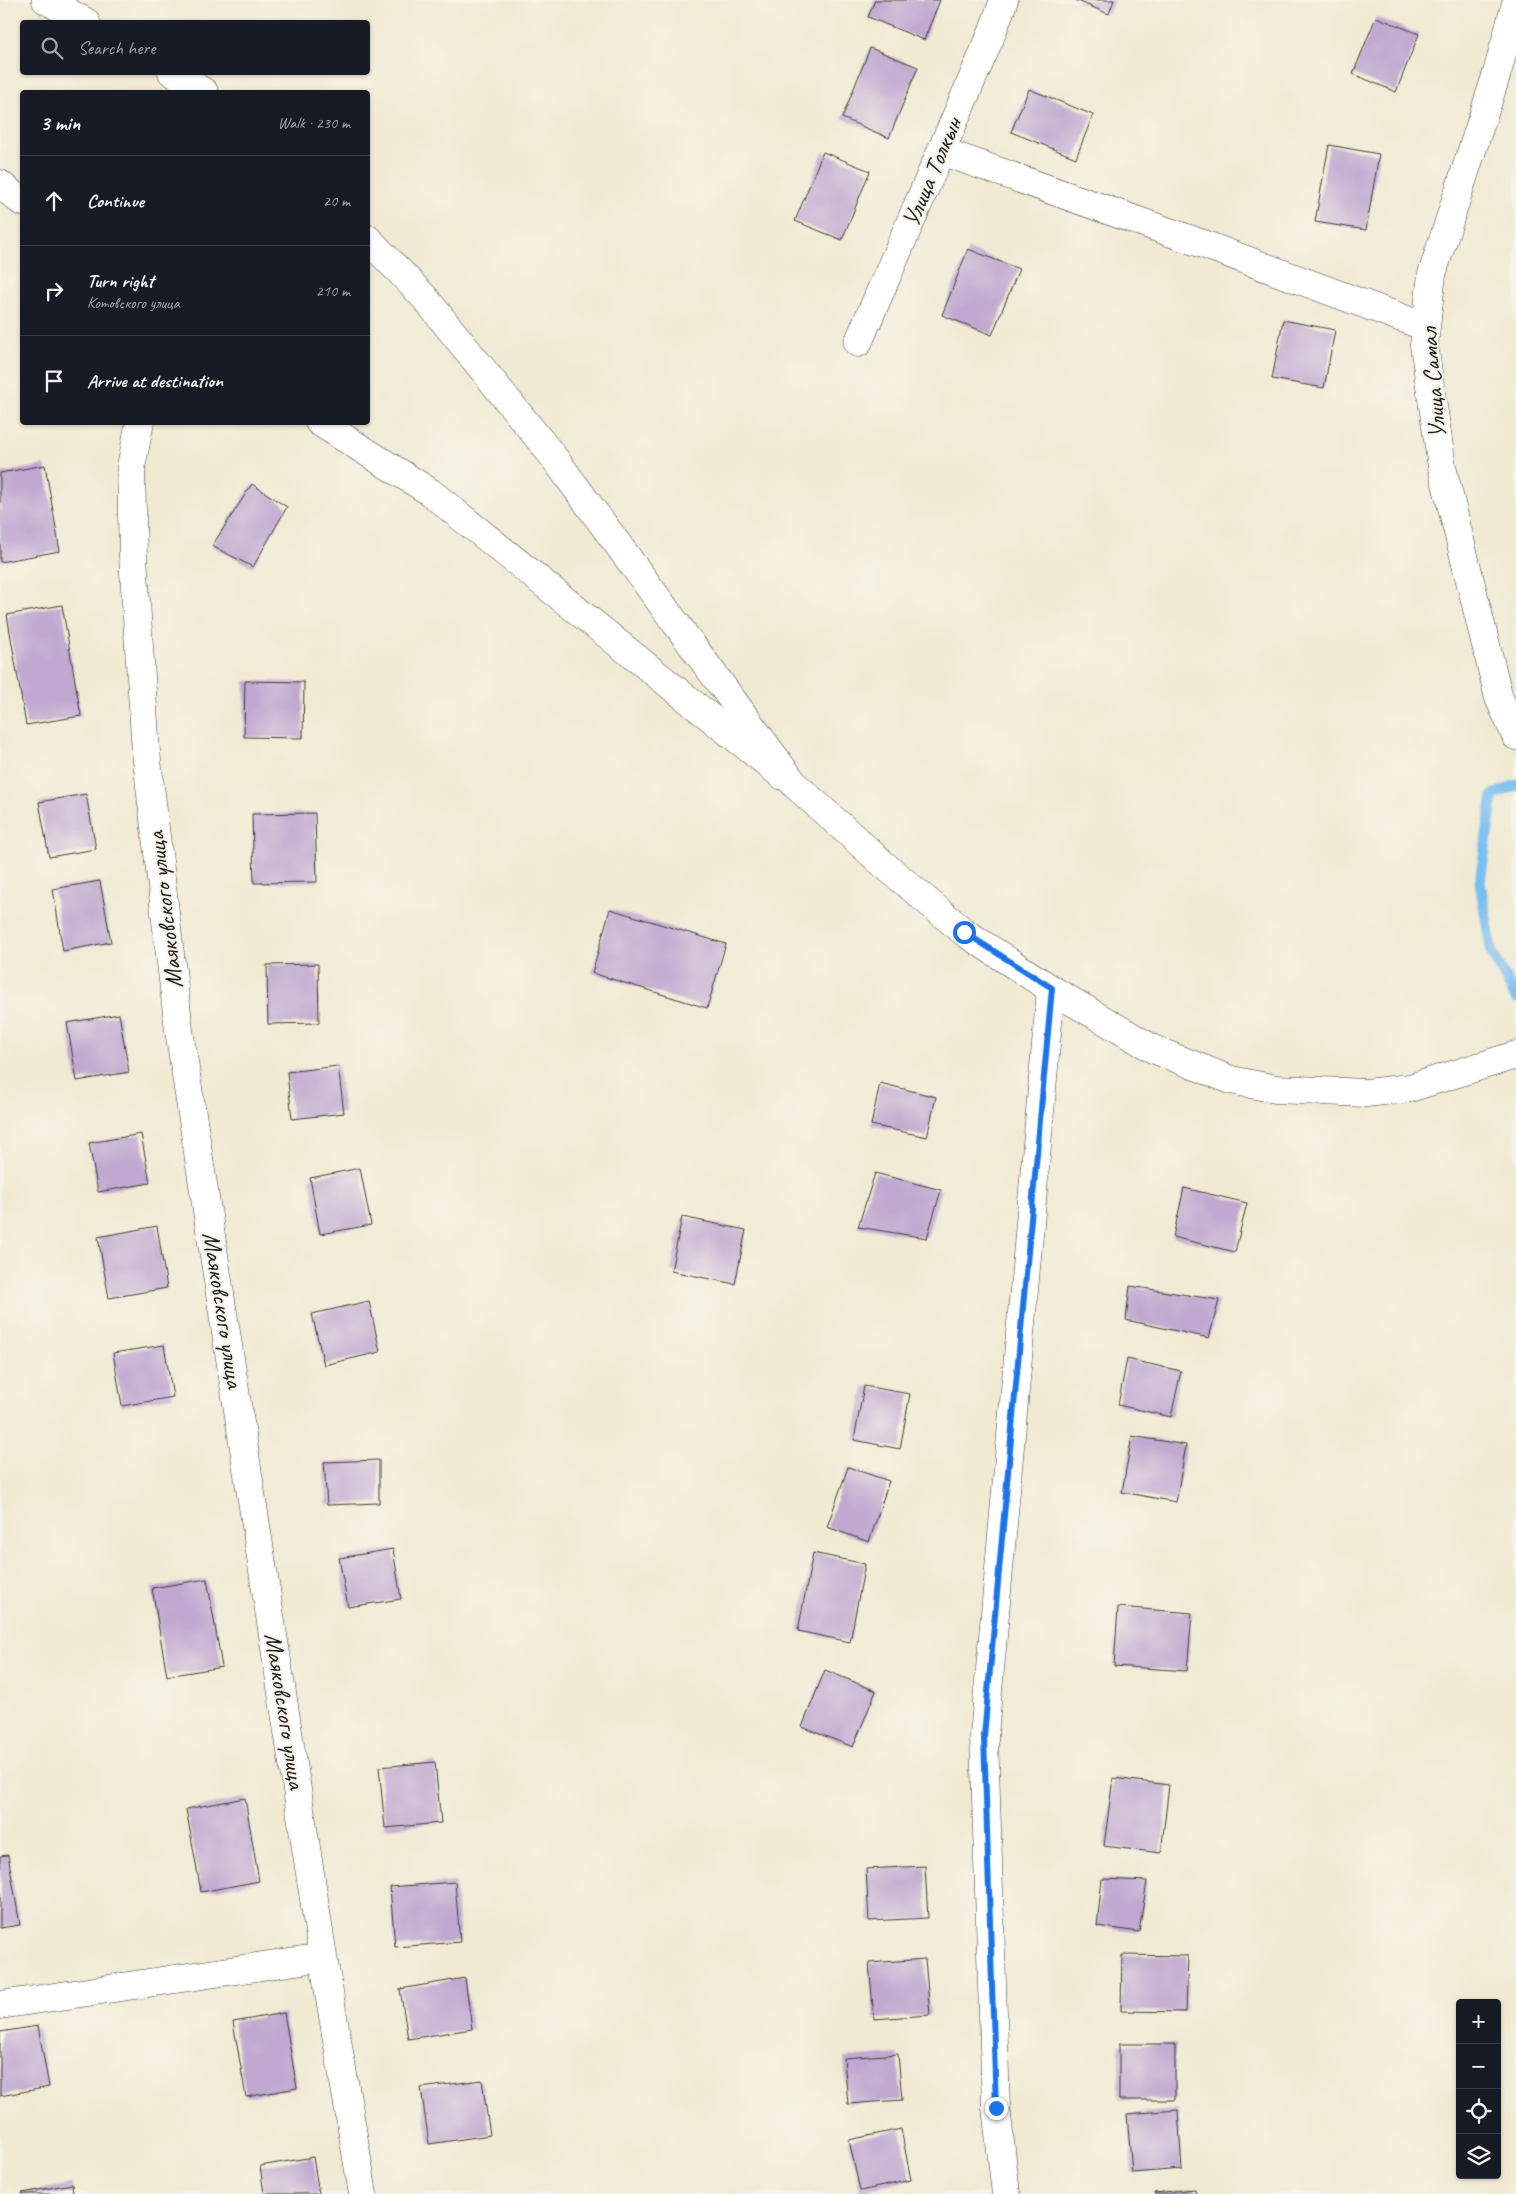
<!DOCTYPE html>
<meta charset="utf-8">
<style>
:root{--surface:#171b24;--page:#242831;--text:#f1f3f6;--muted:#9ea1a6;--line:#363941}
body{margin:0;font-family:Caveat,sans-serif;background:var(--page);color:var(--text)}
.controls{position:absolute;right:15px;bottom:15px;display:grid;overflow:hidden;border-radius:5px;box-shadow:0 1px 4px #0004}
.controls button{width:45px;height:45px;display:grid;place-items:center;padding:0;border:0;border-bottom:1px solid var(--line);background:var(--surface);color:var(--text);font:25px sans-serif}
.stop{position:absolute;width:15px;height:15px;margin:-11px;border:4px solid #1a73e8;border-radius:50%;background:#fff}
.stop.end{background:#1a73e8;border-color:#fff;box-shadow:0 1px 5px #0008}
.list{margin:0;padding:0;list-style:none}
h2{display:flex;justify-content:space-between;align-items:center;height:65px;margin:0;padding:0 20px;font-size:21px}
h2 small{font-size:16px;font-weight:400;color:var(--muted)}
.list li{display:grid;grid-template-columns:32px 1fr auto;gap:15px;align-items:center;box-sizing:border-box;height:90px;padding:0 20px;border-top:1px solid var(--line)}
.list b{display:block;font-size:19px;white-space:nowrap}
.list p{margin:0;font-size:16px;white-space:nowrap;color:var(--muted)}
.list em{font-size:16px;font-style:normal;color:var(--muted)}
.icon{flex:none;width:28px;height:28px;fill:none;stroke:currentColor;stroke-width:2;stroke-linecap:round;stroke-linejoin:round}
.map{position:relative;flex:none;width:1516px;height:2194px;overflow:hidden}
.search{position:absolute;background:var(--surface);box-shadow:0 1px 4px #0004;left:20px;top:20px;width:350px;height:55px;display:flex;align-items:center;gap:12px;box-sizing:border-box;padding:0 18px;border-radius:5px;color:var(--muted);font-size:19px}
.panel{position:absolute;background:var(--surface);box-shadow:0 1px 4px #0004;left:20px;top:90px;width:350px;height:335px;border-radius:5px}
.map>svg:first-child{display:block}
.lines{fill:none;stroke-linecap:round;stroke-linejoin:round}
.stream{stroke:#79bef0;stroke-width:11}
.building{fill:#c0a8d0}
.minor-casing{stroke:#3c3b37;stroke-width:29}
.major-casing{stroke:#3c3b37;stroke-width:29}
.minor{stroke:#fff;stroke-width:28}
.major{stroke:#fff;stroke-width:28}
.route{stroke:#1a73e8;stroke-width:6}
.labels{text-anchor:middle;dominant-baseline:central;stroke-width:4;stroke-linejoin:round;paint-order:stroke}
.street-label{font-size:25px;fill:#1c1c1c;stroke:#f7f3e8}
</style>
<div class="map">
<svg width="1516" height="2194" viewBox="0 0 1516 2194">
<rect width="100%" height="100%" fill="#f7f3e8"/>
<filter id="ink" filterUnits="userSpaceOnUse"><feTurbulence type="fractalNoise" baseFrequency=".02" numOctaves="2"/><feDisplacementMap in="SourceGraphic" scale="10" xChannelSelector="R" yChannelSelector="G"/><feConvolveMatrix kernelMatrix="1 2 1 2 8 2 1 2 1" color-interpolation-filters="sRGB"/></filter>
<filter id="wash" filterUnits="userSpaceOnUse"><feTurbulence type="fractalNoise" baseFrequency=".0096" numOctaves="4" result="noise"/><feDisplacementMap in="SourceGraphic" scale="20" xChannelSelector="R" yChannelSelector="G"/><feGaussianBlur stdDeviation="1.12" result="paint"/><feColorMatrix in="noise" values="0 0 0 0 0 0 0 0 0 0 0 0 0 0 0 0 0 1.4 0 .05"/><feComposite in="paint" operator="in"/></filter>
<g filter="url(#wash)">
<rect width="100%" height="100%" fill="#f0ead3"/>
<g class="lines">
<path class="stream" d="M 1516,785 L 1493,795 L 1480,882 L 1492,953 L 1516,998"/>
</g>
<g id="blocks">
<path class="building" d="M 875,0 L 940,0 L 924,40 L 868,17 Z
M 1075,0 L 1114,0 L 1109,14 Z
M 1376,17 L 1419,34 L 1396,92 L 1353,74 Z
M 870,48 L 918,67 L 889,138 L 842,118 Z
M 1029,89 L 1093,115 L 1076,158 L 1011,132 Z
M 1329,145 L 1379,154 L 1366,230 L 1315,222 Z
M 823,152 L 870,171 L 842,240 L 795,221 Z
M 968,249 L 1019,269 L 992,335 L 942,315 Z
M 1283,320 L 1335,330 L 1324,388 L 1272,379 Z
M 45,465 L 60,551 L 0,562 L 0,473 Z
M 252,484 L 287,507 L 253,567 L 212,546 Z
M 62,605 L 81,716 L 26,725 L 7,615 Z
M 245,681 L 304,682 L 303,738 L 244,737 Z
M 86,794 L 96,849 L 49,857 L 39,802 Z
M 315,813 L 317,882 L 254,883 L 252,814 Z
M 100,881 L 111,942 L 63,951 L 53,889 Z
M 610,909 L 726,944 L 707,1008 L 592,973 Z
M 318,964 L 319,1023 L 268,1024 L 267,965 Z
M 119,1014 L 129,1072 L 77,1081 L 67,1023 Z
M 338,1066 L 344,1113 L 292,1119 L 287,1072 Z
M 880,1083 L 936,1097 L 927,1137 L 871,1125 Z
M 141,1134 L 150,1183 L 98,1192 L 89,1143 Z
M 360,1168 L 371,1225 L 320,1234 L 310,1178 Z
M 875,1173 L 941,1190 L 927,1238 L 858,1227 Z
M 1184,1188 L 1247,1203 L 1235,1252 L 1173,1237 Z
M 682,1217 L 746,1230 L 735,1284 L 671,1271 Z
M 157,1226 L 167,1288 L 109,1298 L 98,1237 Z
M 1130,1286 L 1219,1300 L 1209,1338 L 1126,1320 Z
M 369,1301 L 380,1352 L 324,1365 L 312,1314 Z
M 164,1345 L 173,1397 L 122,1406 L 113,1353 Z
M 1127,1359 L 1181,1371 L 1171,1417 L 1118,1405 Z
M 864,1386 L 910,1394 L 900,1449 L 854,1440 Z
M 1132,1436 L 1186,1445 L 1176,1502 L 1122,1492 Z
M 379,1460 L 379,1503 L 327,1505 L 324,1462 Z
M 848,1467 L 889,1481 L 869,1542 L 827,1527 Z
M 393,1549 L 401,1599 L 348,1607 L 339,1558 Z
M 813,1553 L 865,1564 L 850,1642 L 798,1631 Z
M 207,1579 L 222,1667 L 167,1676 L 152,1588 Z
M 1118,1607 L 1192,1613 L 1187,1671 L 1114,1666 Z
M 825,1670 L 876,1691 L 853,1747 L 802,1727 Z
M 435,1762 L 441,1823 L 385,1828 L 379,1767 Z
M 1113,1778 L 1169,1785 L 1161,1853 L 1104,1846 Z
M 245,1798 L 259,1881 L 201,1892 L 186,1809 Z
M 8,1855 L 20,1925 L 0,1928 L 0,1856 Z
M 925,1866 L 928,1918 L 869,1921 L 866,1869 Z
M 1102,1879 L 1147,1881 L 1139,1932 L 1097,1926 Z
M 455,1882 L 460,1942 L 395,1947 L 390,1887 Z
M 1122,1955 L 1188,1956 L 1186,2012 L 1121,2011 Z
M 925,1959 L 930,2015 L 874,2019 L 869,1963 Z
M 465,1978 L 472,2029 L 408,2039 L 400,1989 Z
M 284,2013 L 297,2088 L 246,2097 L 233,2022 Z
M 38,2026 L 49,2087 L 0,2096 L 0,2032 Z
M 1119,2044 L 1175,2044 L 1175,2100 L 1119,2100 Z
M 898,2054 L 902,2100 L 848,2104 L 844,2058 Z
M 482,2080 L 490,2135 L 429,2144 L 421,2088 Z
M 1178,2110 L 1182,2169 L 1132,2173 L 1127,2114 Z
M 901,2129 L 911,2180 L 860,2191 L 849,2140 Z
M 313,2157 L 319,2194 L 264,2194 L 260,2166 Z
M 72,2184 L 73,2194 L 22,2194 L 22,2193 Z
M 1195,2189 L 1196,2194 L 1154,2194 L 1154,2193 Z"/>
</g>
</g>
<g filter="url(#ink)">
<use href="#blocks" fill-opacity="0" stroke="#3c3b37" stroke-width="1"/>
<g class="lines">
<g class="minor-casing">
<path id="minor" d="M 1516,3 L 1497,73 L 1432,274 L 1424,345 L 1442,467 L 1499,698 L 1516,736
M 941,151 L 1203,244 L 1426,327
M 0,184 L 22,202
M 858,343 L 990,38 L 1004,0
M 140,422 L 131,467 L 133,557 L 146,752 L 179,1030 L 323,1957 L 363,2194
M 319,422 L 430,492 L 783,776
M 0,2005 L 323,1957
M 1006,2194 L 996,2107 L 984,1736 L 1051,989"/>
</g>
<g class="major-casing">
<path id="major" d="M 46,0 L 86,22
M 172,72 L 204,92
M 368,239 L 425,298 L 552,455 L 795,785 L 882,863 L 964,932 L 1051,989 L 1153,1049 L 1231,1080 L 1276,1089 L 1366,1093 L 1410,1088 L 1516,1055"/>
</g>
<use href="#minor" class="minor"/>
<use href="#major" class="major"/>
</g>
</g>
<g class="lines" filter="url(#ink)">
<path class="route" d="M 964,932 L 1052,988 L 984,1736 L 996,2108"/>
</g>
<g class="labels">
<g class="street-label">
<text transform="translate(932 172) rotate(-67)">Улица Толкын</text>
<text transform="translate(1433 383) rotate(-95)">Улица Самал</text>
<text transform="translate(165 910) rotate(-97)">Маяковского улица</text>
<text transform="translate(223 1310) rotate(81)">Маяковского улица</text>
<text transform="translate(285 1711) rotate(81)">Маяковского улица</text>
</g>
</g>
</svg>
<div class="controls">
<button>+</button>
<button>−</button>
<button><svg class="icon" aria-label="locate" viewBox="0 0 24 24"><circle cx="12" cy="12" r="6"/><path d="M12 2v4M12 18v4M2 12h4M18 12h4"/></svg></button>
<button><svg class="icon" aria-label="layers" viewBox="0 0 24 24"><path d="M12 4l9 5-9 5-9-5zM3 14l9 5 9-5"/></svg></button>
</div>
<div class="stop" style="left:964px;top:932px"></div>
<div class="stop end" style="left:996px;top:2108px"></div>
<div class="search"><svg class="icon" aria-label="search" viewBox="0 0 24 24"><circle cx="10" cy="10" r="6"/><path d="M15 15l6 6"/></svg>Search here</div>
<section class="panel">
<h2>3 min<small>Walk · 230 m</small></h2>
<ul class="list">
<li><svg class="icon" aria-label="ahead" viewBox="0 0 24 24"><path d="M12 20V5M6 11l6-6 6 6"/></svg><div><b>Continue</b></div><em>20 m</em></li>
<li><svg class="icon" aria-label="right" viewBox="0 0 24 24"><path d="M7 20v-9h11M14 6l5 5-5 5"/></svg><div><b>Turn right</b><p>Котовского улица</p></div><em>210 m</em></li>
<li><svg class="icon" aria-label="arrive" viewBox="0 0 24 24"><path d="M6 21V4h12l-3 4 3 4H6"/></svg><div><b>Arrive at destination</b></div></li>
</ul>
</section>
</div>
